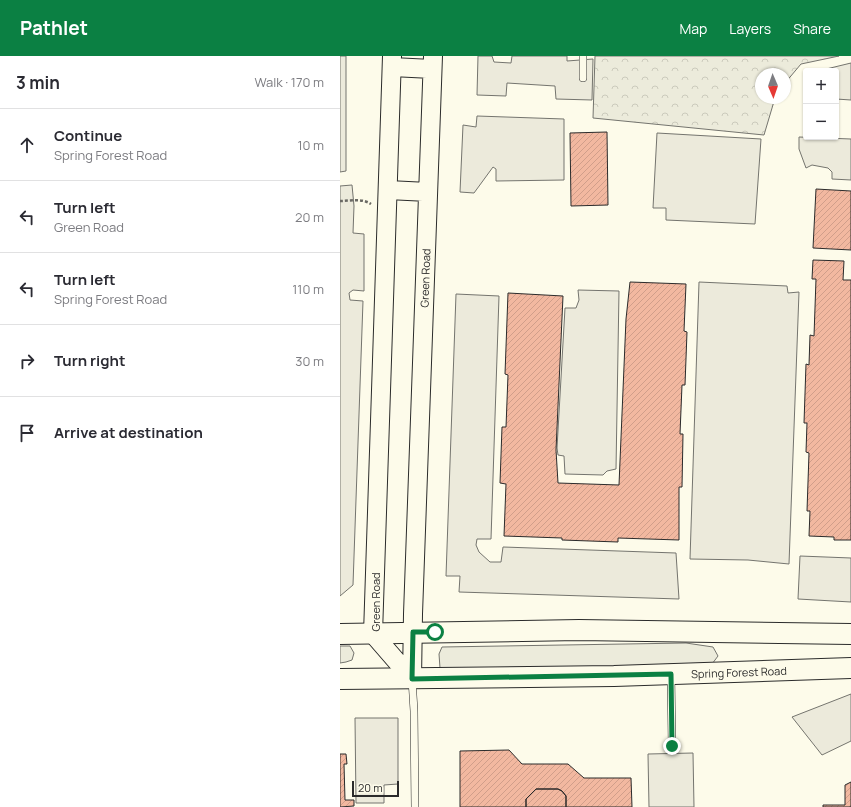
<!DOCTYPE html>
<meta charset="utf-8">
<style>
:root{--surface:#fff;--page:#f7f7f7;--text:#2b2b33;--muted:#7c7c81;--line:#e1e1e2;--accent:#0b8043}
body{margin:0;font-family:Manrope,sans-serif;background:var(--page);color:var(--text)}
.controls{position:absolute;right:12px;top:12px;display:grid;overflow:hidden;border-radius:4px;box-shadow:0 1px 3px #0004}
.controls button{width:36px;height:36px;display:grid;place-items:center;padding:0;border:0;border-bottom:1px solid var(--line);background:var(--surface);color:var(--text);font:20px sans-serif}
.compass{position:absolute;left:415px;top:12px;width:36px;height:36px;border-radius:50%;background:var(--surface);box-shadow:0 1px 3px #0004;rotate:178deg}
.scale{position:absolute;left:12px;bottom:10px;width:47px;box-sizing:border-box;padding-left:4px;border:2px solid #2b2b2b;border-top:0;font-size:11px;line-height:14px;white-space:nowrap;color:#2b2b2b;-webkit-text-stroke:3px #fdfbea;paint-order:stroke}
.stop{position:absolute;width:12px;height:12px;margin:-9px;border:3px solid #0b8043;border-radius:50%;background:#fff}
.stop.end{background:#0b8043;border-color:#fff;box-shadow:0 1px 4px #0008}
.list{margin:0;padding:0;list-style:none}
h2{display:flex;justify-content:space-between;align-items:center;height:52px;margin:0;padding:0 16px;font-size:17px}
h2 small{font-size:13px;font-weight:400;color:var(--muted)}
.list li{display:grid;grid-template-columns:26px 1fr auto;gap:12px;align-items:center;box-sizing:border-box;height:72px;padding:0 16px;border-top:1px solid var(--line)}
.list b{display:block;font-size:15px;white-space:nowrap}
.list p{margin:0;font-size:13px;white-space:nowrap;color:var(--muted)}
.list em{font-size:13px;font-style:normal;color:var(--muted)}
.icon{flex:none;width:22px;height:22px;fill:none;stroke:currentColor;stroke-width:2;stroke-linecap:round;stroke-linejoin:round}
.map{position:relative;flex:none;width:511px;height:751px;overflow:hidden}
header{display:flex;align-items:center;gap:24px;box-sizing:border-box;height:56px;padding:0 20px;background:var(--accent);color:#fff}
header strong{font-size:19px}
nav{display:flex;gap:22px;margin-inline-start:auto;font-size:14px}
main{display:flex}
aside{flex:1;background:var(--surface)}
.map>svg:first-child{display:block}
.grass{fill:#ecebdb;stroke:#74746e}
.forest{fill:url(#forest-crowns);stroke:#74746e}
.parking{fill:#eceadb;stroke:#74746e}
.building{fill:url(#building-hatch);stroke:#2b2b2b}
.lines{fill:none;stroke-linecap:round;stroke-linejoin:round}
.service-casing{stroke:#2b2b2b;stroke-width:8}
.tertiary-casing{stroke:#2b2b2b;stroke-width:20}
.secondary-casing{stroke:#2b2b2b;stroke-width:22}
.path{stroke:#6a6964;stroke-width:2.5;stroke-dasharray:3 2;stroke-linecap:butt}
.service{stroke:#fdfbea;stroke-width:7}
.tertiary{stroke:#fdfbea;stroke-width:18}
.secondary{stroke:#fdfbea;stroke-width:20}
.route{stroke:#0b8043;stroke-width:5}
.labels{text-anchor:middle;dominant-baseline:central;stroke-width:3;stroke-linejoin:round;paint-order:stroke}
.street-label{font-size:11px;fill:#2b2b2b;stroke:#fdfbea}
</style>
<header>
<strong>Pathlet</strong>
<nav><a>Map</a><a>Layers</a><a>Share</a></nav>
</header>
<main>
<aside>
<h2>3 min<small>Walk · 170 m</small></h2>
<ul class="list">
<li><svg class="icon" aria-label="ahead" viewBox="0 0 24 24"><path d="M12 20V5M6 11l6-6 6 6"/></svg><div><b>Continue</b><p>Spring Forest Road</p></div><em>10 m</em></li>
<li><svg class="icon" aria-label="left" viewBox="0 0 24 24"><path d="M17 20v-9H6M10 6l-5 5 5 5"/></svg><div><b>Turn left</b><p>Green Road</p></div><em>20 m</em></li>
<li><svg class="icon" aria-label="left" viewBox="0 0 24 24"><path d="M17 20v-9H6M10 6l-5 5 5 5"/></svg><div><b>Turn left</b><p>Spring Forest Road</p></div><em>110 m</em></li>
<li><svg class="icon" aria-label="right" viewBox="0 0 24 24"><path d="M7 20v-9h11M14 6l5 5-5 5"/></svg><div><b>Turn right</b></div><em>30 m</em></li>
<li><svg class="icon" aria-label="arrive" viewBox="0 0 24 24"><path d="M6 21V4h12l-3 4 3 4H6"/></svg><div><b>Arrive at destination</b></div></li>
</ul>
</aside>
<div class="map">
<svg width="511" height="751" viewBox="0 0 511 751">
<defs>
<pattern id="forest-crowns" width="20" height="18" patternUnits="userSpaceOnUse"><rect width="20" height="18" fill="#ecebdb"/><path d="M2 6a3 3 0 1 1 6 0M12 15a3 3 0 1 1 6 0" fill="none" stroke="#cbcabc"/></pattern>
<pattern id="building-hatch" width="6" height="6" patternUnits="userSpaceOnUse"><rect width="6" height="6" fill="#f2b8a0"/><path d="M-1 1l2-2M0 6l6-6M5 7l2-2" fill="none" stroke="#d09e8a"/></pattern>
</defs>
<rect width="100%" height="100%" fill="#fdfbea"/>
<path class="grass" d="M 346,587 L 373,591 L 378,600 L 372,608 L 333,610 L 100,612 L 99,598 L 102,591 Z
M 0,590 L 10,590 L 14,597 L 12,604 L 6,606 L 0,607 Z"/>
<path class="forest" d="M 255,0 L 499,0 L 461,8 L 445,27 L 445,18 L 421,18 L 421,42 L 435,42 L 424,79 L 253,62 Z"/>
<path class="parking" d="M 0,0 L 6,0 L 6,115 L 0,116 Z
M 138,0 L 152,0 L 154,6 L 171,7 L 172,0 L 227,0 L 227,5 L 253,3 L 252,44 L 216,43 L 215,30 L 167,27 L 166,40 L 137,39 Z
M 511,7 L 511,44 L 496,43 L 496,15 L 478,15 Z
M 137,60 L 224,63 L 224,124 L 156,125 L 156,113 L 153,111 L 134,137 L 120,136 L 123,69 L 136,71 Z
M 317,77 L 421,83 L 415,168 L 326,164 L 326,152 L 313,152 Z
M 459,81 L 511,83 L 511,124 L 492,123 L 492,116 L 488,112 L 472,109 L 466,112 L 459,93 Z
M 12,129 L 14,150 L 13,177 L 24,178 L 24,235 L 13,234 L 9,237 L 10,244 L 23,245 L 13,529 L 0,540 L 0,130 Z
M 359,226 L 447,230 L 448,237 L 459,236 L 449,508 L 408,504 L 350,503 Z
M 238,234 L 279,235 L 276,413 L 267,415 L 263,419 L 225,418 L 224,400 L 218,399 L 217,392 L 225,252 L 236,252 L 239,244 Z
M 116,238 L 159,240 L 151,483 L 137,483 L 136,489 L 139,496 L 150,506 L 161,506 L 163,491 L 336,497 L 339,543 L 119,536 L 120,520 L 106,520 Z
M 460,500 L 511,502 L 511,546 L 458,543 Z
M 511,638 L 511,685 L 482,699 L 452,661 Z
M 15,662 L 58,662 L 58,728 L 44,729 L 44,747 L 16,747 Z
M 353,697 L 354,751 L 309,751 L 308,698 Z"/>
<path class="building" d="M 267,76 L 268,149 L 231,150 L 230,77 Z
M 476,133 L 511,135 L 511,194 L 473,192 Z
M 473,204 L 504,205 L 503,224 L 511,224 L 511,484 L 494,484 L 494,481 L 469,480 L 470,455 L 467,455 L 469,397 L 466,396 L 467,367 L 464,367 L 466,308 L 469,309 L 470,279 L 474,280 L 476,223 L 472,223 Z
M 290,226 L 346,228 L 344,275 L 347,276 L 345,329 L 342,329 L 340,378 L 343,378 L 342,431 L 339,431 L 339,484 L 278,482 L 278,486 L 222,484 L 222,482 L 164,480 L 166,428 L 160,427 L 162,371 L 166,371 L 168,319 L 165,318 L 168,237 L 223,240 L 216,394 L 218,427 L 279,429 L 286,263 Z
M 169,694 L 182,708 L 228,708 L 244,722 L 291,722 L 292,751 L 226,751 L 226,740 L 222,735 L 218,733 L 196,733 L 186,743 L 186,751 L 120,751 L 120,695 Z
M 0,698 L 6,698 L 7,708 L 4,708 L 5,744 L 14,744 L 14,750 L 0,751 Z
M 511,726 L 511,751 L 483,751 L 483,749 L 505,749 L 505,729 Z
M 196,733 L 218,733 L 222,735 L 226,740 L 226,751 L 186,751 L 186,743 Z"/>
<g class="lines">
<g class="service-casing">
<path id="service" d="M 243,22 L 243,0
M 331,618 L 332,690
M 72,623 L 74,655 L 75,751"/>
</g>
<g class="tertiary-casing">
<path id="tertiary" d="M 52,0 L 33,578 L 72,623
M 52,11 L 92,13
M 48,134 L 88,136
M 72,623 L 73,558 L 93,0"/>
</g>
<g class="secondary-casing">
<path id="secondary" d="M 0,578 L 239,574 L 511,578
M 0,623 L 274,620 L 511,612"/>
</g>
<path class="path" d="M 0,145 C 10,145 22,142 31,148"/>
<use href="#service" class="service"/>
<use href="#tertiary" class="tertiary"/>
<use href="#secondary" class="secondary"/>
</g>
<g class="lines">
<path class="route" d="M 95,576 L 73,576 L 72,623 L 331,618 L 332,690"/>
</g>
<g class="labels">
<g class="street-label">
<text transform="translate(85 222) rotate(-88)">Green Road</text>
<text transform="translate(35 546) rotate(-90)">Green Road</text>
<text transform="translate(399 616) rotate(-2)">Spring Forest Road</text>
</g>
</g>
</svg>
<div class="controls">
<button>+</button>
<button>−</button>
</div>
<svg class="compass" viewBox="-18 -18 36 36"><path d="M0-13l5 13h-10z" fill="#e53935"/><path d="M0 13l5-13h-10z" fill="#7c7c81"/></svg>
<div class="scale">20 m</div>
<div class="stop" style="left:95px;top:576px"></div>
<div class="stop end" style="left:332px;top:690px"></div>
</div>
</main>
